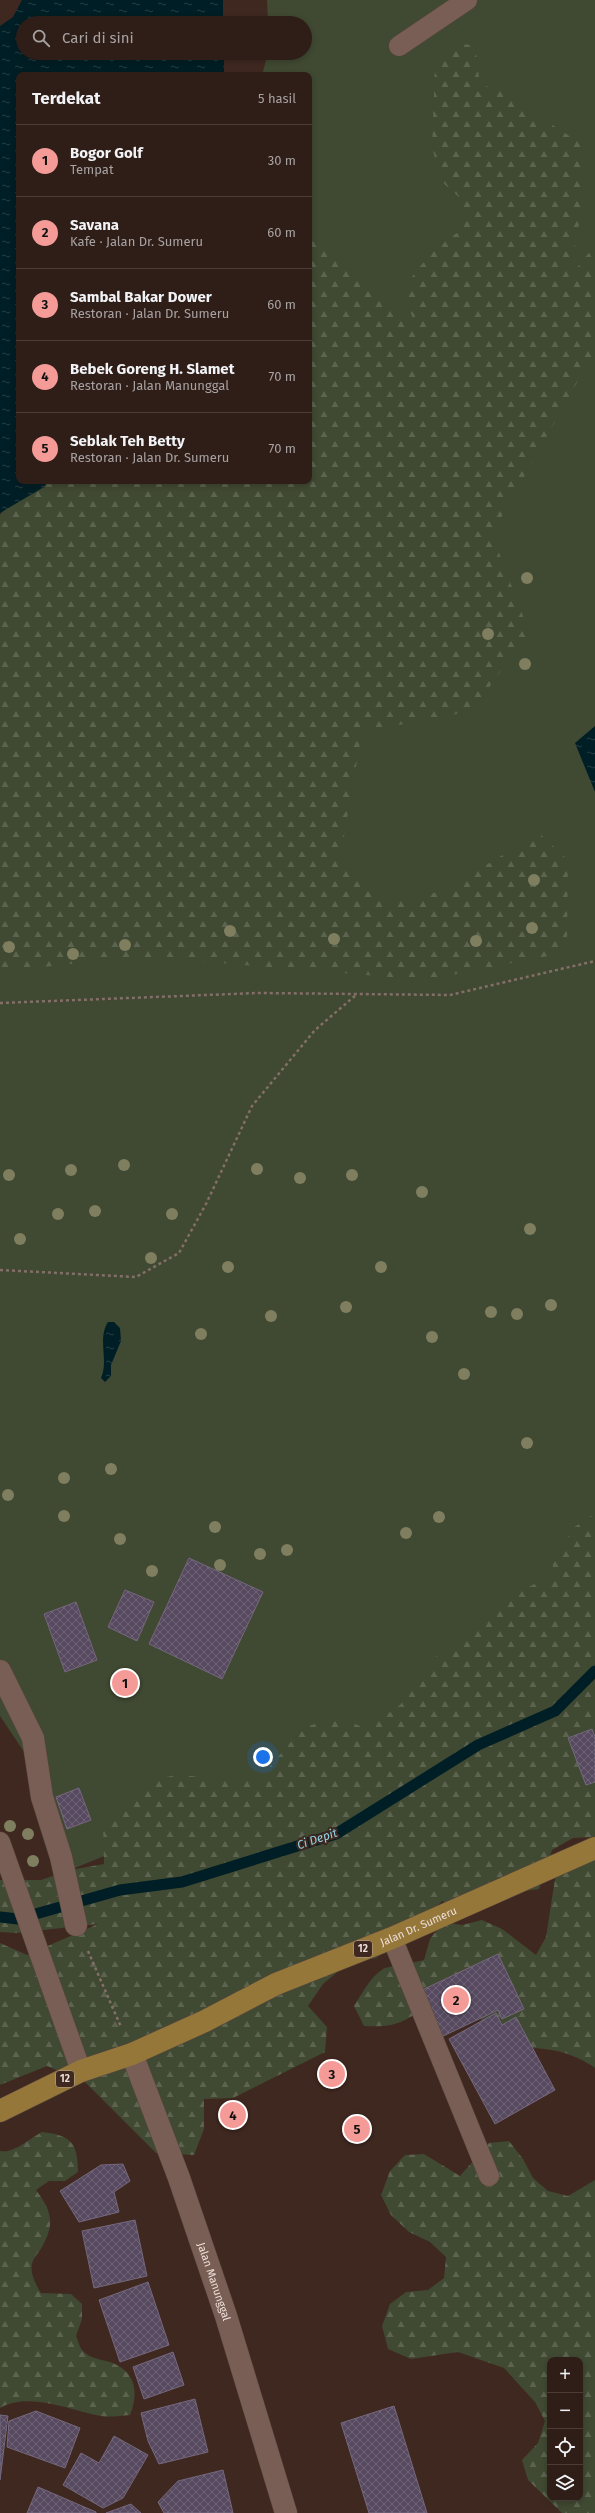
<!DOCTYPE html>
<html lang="id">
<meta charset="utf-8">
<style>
:root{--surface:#2f1e18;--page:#3b2b25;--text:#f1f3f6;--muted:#a7a2a2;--line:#4a3c37;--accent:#f59b97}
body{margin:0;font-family:"Fira Sans",sans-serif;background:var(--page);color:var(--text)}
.controls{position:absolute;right:12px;bottom:12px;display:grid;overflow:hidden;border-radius:8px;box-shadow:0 2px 6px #0003}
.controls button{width:36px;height:36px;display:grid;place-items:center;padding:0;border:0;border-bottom:1px solid var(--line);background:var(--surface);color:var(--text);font:20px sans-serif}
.you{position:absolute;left:263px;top:1757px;width:14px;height:14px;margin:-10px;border:3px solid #fff;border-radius:50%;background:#1a73e8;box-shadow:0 0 0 6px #1a73e833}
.badge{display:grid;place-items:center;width:26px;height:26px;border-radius:50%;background:var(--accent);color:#111;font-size:13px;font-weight:700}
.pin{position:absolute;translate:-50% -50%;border:2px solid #fff;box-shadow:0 1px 4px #0006}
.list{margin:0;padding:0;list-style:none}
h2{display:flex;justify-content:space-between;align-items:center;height:52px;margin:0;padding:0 16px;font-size:17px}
h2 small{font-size:13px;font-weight:400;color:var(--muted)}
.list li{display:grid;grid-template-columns:26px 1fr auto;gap:12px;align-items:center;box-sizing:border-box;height:72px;padding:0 16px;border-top:1px solid var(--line)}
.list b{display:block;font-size:15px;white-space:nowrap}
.list p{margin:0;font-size:13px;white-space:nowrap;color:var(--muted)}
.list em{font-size:13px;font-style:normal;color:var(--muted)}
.icon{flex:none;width:22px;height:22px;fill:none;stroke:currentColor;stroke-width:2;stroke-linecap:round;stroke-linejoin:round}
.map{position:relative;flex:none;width:595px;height:2513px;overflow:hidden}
.search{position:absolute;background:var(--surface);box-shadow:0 2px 6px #0003;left:16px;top:16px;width:296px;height:44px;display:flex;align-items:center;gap:10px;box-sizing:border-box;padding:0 14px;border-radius:22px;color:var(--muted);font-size:15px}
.panel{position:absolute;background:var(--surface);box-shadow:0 2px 6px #0003;left:16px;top:72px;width:296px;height:412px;border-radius:8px}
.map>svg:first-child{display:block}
.grass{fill:#404932;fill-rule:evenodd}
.forest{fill:url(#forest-firs);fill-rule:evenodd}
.water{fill:url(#water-ripples)}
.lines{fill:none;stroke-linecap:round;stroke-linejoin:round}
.stream{stroke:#001e25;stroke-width:11}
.building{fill:url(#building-cross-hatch);stroke:#75687e}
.service-casing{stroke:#59473f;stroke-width:21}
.minor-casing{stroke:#59473f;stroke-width:23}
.tertiary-casing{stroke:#59473f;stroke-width:23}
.primary-casing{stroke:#59473f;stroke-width:23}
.path{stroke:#836f68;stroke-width:2.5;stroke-dasharray:3 3;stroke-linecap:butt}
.service{stroke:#785e54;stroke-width:20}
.minor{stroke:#785e54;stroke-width:22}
.tertiary{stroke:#785e54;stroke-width:22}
.primary{stroke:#95773a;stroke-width:22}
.tree{fill:#7f7f60}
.labels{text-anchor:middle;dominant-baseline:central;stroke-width:4;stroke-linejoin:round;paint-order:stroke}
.shield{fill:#3f2820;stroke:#baa8a2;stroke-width:1}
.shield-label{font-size:10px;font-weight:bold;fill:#eedfd9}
.street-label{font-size:11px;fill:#eedfd9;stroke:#3f2820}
.water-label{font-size:12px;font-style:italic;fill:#92d3e5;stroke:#3f2820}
</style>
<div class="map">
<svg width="595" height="2513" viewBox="0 0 595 2513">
<defs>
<pattern id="forest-firs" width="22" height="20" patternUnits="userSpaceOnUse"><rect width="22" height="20" fill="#404932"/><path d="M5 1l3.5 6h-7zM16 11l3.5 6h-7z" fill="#5c634f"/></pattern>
<pattern id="water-ripples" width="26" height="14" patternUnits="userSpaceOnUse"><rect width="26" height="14" fill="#001e25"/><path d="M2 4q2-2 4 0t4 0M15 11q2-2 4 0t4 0" fill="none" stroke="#263e44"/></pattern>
<pattern id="building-cross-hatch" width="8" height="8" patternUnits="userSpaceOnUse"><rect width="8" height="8" fill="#574a60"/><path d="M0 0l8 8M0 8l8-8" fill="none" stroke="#6f6476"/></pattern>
</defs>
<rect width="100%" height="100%" fill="#3f2820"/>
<path class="grass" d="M 267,0 L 595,0 L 595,1647 L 242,1800 L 70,1870 L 47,1786 L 0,1716 L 0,594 L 309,481 L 309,75 L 262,75 L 268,53 L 305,53 L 305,23 L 268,23 ZM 189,1558 L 262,1592 L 222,1678 L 149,1644 ZM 125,1590 L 154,1602 L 137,1640 L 108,1627 ZM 76,1602 L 97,1659 L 65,1672 L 44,1614 ZM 79,1788 L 91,1820 L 67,1829 L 56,1798 Z"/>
<path class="forest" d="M 453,42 L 475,46 L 480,85 C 511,91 516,96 533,121 L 551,124 L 582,144 L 583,204 L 568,279 L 595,245 L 595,350 L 492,534 L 529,632 L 472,711 L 362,732 L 340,859 L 390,902 L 443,891 L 539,833 L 568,860 L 567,941 L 553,955 L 426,980 L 207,962 L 105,960 L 0,972 L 0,515 L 27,481 L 309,481 L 309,231 L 387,298 L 413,327 L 412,316 L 402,292 C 420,263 436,247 464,228 L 460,198 L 441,181 L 432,147 L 435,65 Z
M 595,1513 L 595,1837 L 573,1838 L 552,1850 L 539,1889 L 509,1893 L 476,1912 L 442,1901 L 410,1934 L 376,1958 L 348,1963 L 323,1984 L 308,2006 L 327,2027 L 325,2052 L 233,2098 L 204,2099 L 204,2129 L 194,2155 L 156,2153 L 86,2083 L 47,2066 L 0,2085 L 0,1943 L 27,1955 L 98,1924 L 16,1933 L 0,1932 L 0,1880 L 41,1880 L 70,1870 L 104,1864 L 103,1822 L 150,1781 L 175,1775 L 258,1780 L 303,1728 L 332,1718 L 343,1718 L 366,1729 L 400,1705 L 432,1660 L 463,1634 L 474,1622 L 517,1592 L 550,1577 L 553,1565 L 553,1552 L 566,1545 L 570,1530 Z
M 595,1855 L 595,2068 C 569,2050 544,2047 512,2048 L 479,2018 L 430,2005 C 403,2022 396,2028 364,2026 L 354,2006 C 362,1994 370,1977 383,1969 C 386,1967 416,1962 424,1960 L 430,1939 L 443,1922 L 462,1925 L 482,1920 L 502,1929 L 536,1955 L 546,1937 L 555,1879 L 568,1862 Z
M 42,2132 C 71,2135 78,2143 78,2172 L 65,2181 L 49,2181 L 36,2190 C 52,2211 55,2224 42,2247 C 39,2252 33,2258 32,2264 C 30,2274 36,2285 41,2293 L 71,2294 L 82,2304 L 82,2319 L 76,2336 C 78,2340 79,2346 82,2350 C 90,2359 100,2359 110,2362 C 136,2371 139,2393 130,2415 C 119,2416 108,2418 96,2415 C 66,2409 29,2392 0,2408 L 0,2151 C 14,2154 30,2138 42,2132 Z
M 509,2141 L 523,2159 L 533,2178 L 548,2191 L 568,2196 L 595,2180 L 595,2513 L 562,2513 L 528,2480 L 522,2460 L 538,2443 L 545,2421 L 535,2402 L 504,2368 L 458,2352 L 411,2359 L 388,2349 L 382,2326 L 390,2304 L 406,2292 L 428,2290 L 444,2278 L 446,2257 L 430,2242 L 409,2232 L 391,2215 L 381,2195 L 390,2171 L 405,2155 L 424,2154 L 460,2176 L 489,2143 ZM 550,2360 L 580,2360 L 580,2498 L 550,2498 Z"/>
<path class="water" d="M 22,0 L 223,0 L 223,23 L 23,23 L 23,53 L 224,53 L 224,75 L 19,75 L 19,481 L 48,481 L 44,487 L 0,513 L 0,26 L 13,17 Z
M 595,726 L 595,792 L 575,743 Z
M 108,1322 L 114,1322 L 120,1328 L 121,1341 L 111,1365 L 111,1376 L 105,1382 L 101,1378 C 109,1360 97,1339 108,1322 Z"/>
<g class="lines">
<path class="stream" d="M 0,1917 L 18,1919 L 120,1890 L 182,1882 L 336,1834 L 478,1745 L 555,1711 L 595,1671"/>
</g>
<path class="building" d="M 189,1558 L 263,1592 L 222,1679 L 149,1644 Z
M 125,1590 L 154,1602 L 137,1641 L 108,1627 Z
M 76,1602 L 97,1660 L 65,1672 L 44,1614 Z
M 592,1729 L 595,1737 L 595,1782 L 586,1785 L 568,1738 Z
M 79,1788 L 91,1820 L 67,1829 L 56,1797 Z
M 498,1954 L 524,2009 L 502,2019 L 498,2010 L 439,2038 L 418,1992 Z
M 496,2013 L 502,2025 L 516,2017 L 555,2090 L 495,2124 L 449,2039 Z
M 123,2164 L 130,2181 L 114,2192 L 119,2212 L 79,2222 L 60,2191 L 101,2165 Z
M 135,2220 L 147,2276 L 94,2288 L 82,2231 Z
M 148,2282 L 169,2345 L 120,2362 L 99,2300 Z
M 173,2352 L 184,2385 L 144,2399 L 133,2367 Z
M 195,2399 L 208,2452 L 159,2464 L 148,2441 L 141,2413 Z
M 394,2406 L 427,2513 L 369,2513 L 341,2423 Z
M 36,2411 L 80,2428 L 65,2468 L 7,2447 L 9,2421 Z
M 0,2415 L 8,2416 L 0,2480 Z
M 114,2436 L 148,2455 L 123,2498 L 103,2508 L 63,2485 L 81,2453 L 99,2463 Z
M 223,2470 L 233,2513 L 164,2513 L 158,2502 L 178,2481 Z
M 38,2487 L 96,2512 L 96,2513 L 27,2513 Z
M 131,2504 L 141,2513 L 106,2513 Z"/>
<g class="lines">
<g class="service-casing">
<path id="service" d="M 399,46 L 467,0
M 0,1842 L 81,2071
M 392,1938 L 489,2176"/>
</g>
<g class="minor-casing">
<path id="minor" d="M 0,1671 L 33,1738 L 42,1797 L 61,1857 L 76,1925"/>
</g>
<g class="tertiary-casing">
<g id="tertiary">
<path id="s1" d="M 132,2054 L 179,2178 L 226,2316 L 286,2513"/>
</g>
</g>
<g class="primary-casing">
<g id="primary">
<path id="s2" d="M 0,2111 L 81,2071 L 132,2054 L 205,2021 L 276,1984 L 392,1938 L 595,1848"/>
</g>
</g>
<path class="path" d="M 0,1003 L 258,993 L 450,995 L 595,961
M 0,1270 L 136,1277 L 179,1253 L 206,1204 L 252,1106 L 315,1030 L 356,995
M 88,1951 L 121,2027"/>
<use href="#service" class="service"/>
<use href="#minor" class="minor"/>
<use href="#tertiary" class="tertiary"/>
<use href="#primary" class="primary"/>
</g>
<g class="tree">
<circle cx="527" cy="578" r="6"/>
<circle cx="488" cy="634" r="6"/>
<circle cx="525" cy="664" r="6"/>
<circle cx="534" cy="880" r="6"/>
<circle cx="532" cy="928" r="6"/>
<circle cx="230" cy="931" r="6"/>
<circle cx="334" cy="939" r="6"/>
<circle cx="476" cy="941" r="6"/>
<circle cx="125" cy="945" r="6"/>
<circle cx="9" cy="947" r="6"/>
<circle cx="73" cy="954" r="6"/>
<circle cx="124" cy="1165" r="6"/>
<circle cx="257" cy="1169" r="6"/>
<circle cx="71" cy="1170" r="6"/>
<circle cx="9" cy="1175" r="6"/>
<circle cx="352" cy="1175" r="6"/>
<circle cx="300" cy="1178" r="6"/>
<circle cx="422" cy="1192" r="6"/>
<circle cx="95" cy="1211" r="6"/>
<circle cx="58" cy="1214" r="6"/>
<circle cx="172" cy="1214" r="6"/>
<circle cx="530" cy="1229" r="6"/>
<circle cx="20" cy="1239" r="6"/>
<circle cx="151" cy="1258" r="6"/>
<circle cx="228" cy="1267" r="6"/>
<circle cx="381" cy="1267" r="6"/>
<circle cx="551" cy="1305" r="6"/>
<circle cx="346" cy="1307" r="6"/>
<circle cx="491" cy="1312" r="6"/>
<circle cx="517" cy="1314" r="6"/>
<circle cx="271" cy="1316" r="6"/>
<circle cx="201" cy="1334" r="6"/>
<circle cx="432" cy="1337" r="6"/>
<circle cx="464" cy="1374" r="6"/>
<circle cx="527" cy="1443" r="6"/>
<circle cx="111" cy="1469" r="6"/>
<circle cx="64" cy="1478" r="6"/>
<circle cx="8" cy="1495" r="6"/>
<circle cx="64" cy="1516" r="6"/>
<circle cx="439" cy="1517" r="6"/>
<circle cx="215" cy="1527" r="6"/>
<circle cx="406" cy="1533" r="6"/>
<circle cx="120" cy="1539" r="6"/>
<circle cx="287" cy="1550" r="6"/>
<circle cx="260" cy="1554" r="6"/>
<circle cx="220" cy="1565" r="6"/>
<circle cx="152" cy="1571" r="6"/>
<circle cx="10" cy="1826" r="6"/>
<circle cx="28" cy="1834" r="6"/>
<circle cx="33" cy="1861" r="6"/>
</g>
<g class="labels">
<g class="shield">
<rect x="354" y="1941" width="18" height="16" rx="3"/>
<rect x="56" y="2071" width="18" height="16" rx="3"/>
</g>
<g class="shield-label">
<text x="363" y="1949">12</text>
<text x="65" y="2079">12</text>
</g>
<g class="street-label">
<text stroke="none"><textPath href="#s2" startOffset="458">Jalan Dr. Sumeru</textPath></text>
<text stroke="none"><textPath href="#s1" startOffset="242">Jalan Manunggal</textPath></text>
</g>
<g class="water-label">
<text transform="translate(317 1839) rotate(-19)">Ci Depit</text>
</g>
</g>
</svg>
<div class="controls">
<button>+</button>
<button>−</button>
<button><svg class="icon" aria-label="locate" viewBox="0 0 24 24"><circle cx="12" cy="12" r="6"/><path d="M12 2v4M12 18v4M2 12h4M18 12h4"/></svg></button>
<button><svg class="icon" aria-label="layers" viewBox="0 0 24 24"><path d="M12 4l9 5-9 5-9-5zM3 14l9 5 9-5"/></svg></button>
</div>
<div class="you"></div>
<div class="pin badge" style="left:125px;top:1683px">1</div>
<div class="pin badge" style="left:456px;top:2000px">2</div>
<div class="pin badge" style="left:332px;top:2074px">3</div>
<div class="pin badge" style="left:233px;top:2115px">4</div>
<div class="pin badge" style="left:357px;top:2129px">5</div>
<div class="search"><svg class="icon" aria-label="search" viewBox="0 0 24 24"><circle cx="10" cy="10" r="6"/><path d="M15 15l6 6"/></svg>Cari di sini</div>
<section class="panel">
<h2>Terdekat<small>5 hasil</small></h2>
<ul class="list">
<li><span class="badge">1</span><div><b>Bogor Golf</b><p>Tempat</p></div><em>30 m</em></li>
<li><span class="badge">2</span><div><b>Savana</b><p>Kafe · Jalan Dr. Sumeru</p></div><em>60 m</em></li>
<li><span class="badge">3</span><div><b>Sambal Bakar Dower</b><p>Restoran · Jalan Dr. Sumeru</p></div><em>60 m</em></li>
<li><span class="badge">4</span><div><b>Bebek Goreng H. Slamet</b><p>Restoran · Jalan Manunggal</p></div><em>70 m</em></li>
<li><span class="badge">5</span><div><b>Seblak Teh Betty</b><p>Restoran · Jalan Dr. Sumeru</p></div><em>70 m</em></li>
</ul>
</section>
</div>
